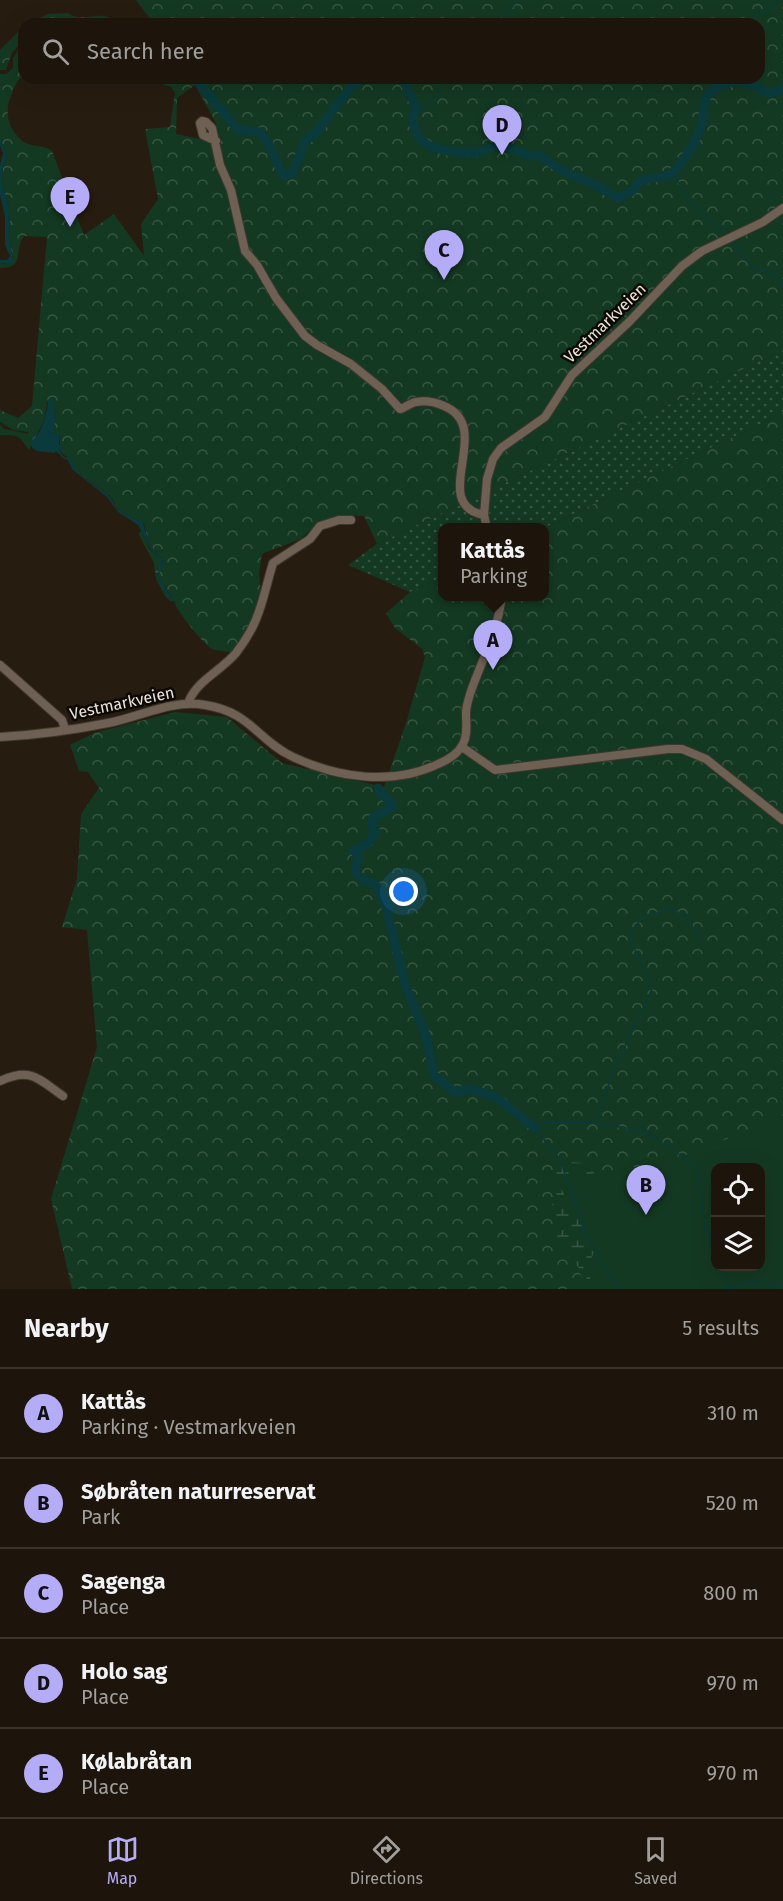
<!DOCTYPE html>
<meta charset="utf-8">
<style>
:root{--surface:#1d150c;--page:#251e15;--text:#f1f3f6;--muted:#a09f9d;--line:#3b342d;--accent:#b5acf8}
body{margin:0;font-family:"Fira Sans",sans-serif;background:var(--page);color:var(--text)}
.controls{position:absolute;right:18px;bottom:18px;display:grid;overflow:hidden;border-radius:12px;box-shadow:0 6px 24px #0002}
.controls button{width:54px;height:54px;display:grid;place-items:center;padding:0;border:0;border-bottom:2px solid var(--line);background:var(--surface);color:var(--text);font:30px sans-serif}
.you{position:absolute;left:404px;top:892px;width:21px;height:21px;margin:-15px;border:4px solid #fff;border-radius:50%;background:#1a73e8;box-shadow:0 0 0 9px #1a73e833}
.badge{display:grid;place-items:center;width:39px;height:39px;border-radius:50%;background:var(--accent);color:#111;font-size:20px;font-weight:700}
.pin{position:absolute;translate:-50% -50px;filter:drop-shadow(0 2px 3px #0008)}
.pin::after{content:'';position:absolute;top:32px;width:21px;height:18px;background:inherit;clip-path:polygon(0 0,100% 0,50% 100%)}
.popup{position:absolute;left:438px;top:523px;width:111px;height:78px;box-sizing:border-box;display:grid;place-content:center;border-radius:12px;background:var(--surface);filter:drop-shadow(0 2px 4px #0005);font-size:20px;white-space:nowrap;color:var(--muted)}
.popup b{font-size:22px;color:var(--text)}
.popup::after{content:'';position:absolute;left:50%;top:100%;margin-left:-12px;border:12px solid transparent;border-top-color:var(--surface)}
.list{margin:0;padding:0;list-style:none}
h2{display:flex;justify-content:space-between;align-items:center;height:78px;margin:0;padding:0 24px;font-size:26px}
h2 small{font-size:20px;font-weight:400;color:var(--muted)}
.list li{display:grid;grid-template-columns:39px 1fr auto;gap:18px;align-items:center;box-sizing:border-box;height:90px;padding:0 24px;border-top:2px solid var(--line)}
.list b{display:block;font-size:22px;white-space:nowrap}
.list p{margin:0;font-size:20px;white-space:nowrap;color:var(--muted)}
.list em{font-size:20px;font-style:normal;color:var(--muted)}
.icon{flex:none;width:33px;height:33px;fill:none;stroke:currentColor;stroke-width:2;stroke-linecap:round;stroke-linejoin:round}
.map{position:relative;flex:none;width:783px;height:1289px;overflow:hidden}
.search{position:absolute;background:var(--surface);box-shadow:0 6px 24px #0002;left:18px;right:18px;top:18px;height:66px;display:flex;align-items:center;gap:15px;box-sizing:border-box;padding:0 21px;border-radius:18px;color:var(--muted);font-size:22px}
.sheet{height:528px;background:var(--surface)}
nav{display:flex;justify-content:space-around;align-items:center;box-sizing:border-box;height:84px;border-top:2px solid var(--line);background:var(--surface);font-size:16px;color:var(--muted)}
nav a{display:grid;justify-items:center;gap:3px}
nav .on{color:var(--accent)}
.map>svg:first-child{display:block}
.grass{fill:url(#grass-dots)}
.forest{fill:url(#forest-crowns);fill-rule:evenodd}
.wetland{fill:url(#wetland-marsh)}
.park{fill:#143922;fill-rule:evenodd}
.water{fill:#0a3a3b}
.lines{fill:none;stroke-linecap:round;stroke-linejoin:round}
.stream{stroke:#0a3a3b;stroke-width:1.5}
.river{stroke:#0a3a3b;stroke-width:9}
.minor-casing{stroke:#403731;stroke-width:10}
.minor{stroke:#6e6153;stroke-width:8}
.labels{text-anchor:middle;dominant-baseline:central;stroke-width:5;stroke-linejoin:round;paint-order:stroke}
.street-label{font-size:16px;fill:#ebe3db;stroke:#0c0804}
</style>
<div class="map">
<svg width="783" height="1289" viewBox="0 0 783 1289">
<defs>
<pattern id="grass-dots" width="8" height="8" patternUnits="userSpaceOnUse" patternTransform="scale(1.5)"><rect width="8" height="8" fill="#143922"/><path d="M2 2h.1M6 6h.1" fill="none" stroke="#365642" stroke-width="1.8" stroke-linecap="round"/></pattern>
<pattern id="forest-crowns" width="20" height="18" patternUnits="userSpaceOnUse" patternTransform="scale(1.5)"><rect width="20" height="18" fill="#143922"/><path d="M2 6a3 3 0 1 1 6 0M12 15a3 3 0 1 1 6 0" fill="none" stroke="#365642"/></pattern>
<pattern id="wetland-marsh" width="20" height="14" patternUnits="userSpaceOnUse" patternTransform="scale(1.5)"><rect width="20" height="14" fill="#143922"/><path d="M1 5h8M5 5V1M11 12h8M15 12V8" fill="none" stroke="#365642"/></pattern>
</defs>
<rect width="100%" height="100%" fill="#271c10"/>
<path class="grass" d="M 783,350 L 783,413 L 544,528 L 442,528 L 442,577 L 410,592 L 348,565 L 377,544 Z"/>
<path class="forest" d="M 136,0 L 783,0 L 783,350 L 377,544 L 364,516 L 344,515 L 321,522 L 300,539 L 262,554 L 259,574 L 261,593 L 257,610 L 244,636 L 231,652 C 225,651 218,651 212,649 C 204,645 175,609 174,601 L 170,601 L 165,596 L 156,579 L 154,563 L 139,535 L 140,532 L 142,532 L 149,548 L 160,560 L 159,580 L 170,600 L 172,598 L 159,576 L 162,558 C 151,551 146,536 144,523 L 135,521 L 120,511 L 110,496 L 82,475 L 73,466 L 71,460 L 59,451 L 59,449 L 61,451 L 59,435 L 52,434 C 56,422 56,410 50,398 L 47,402 L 44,421 L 29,450 C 18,435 20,435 0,435 L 0,425 L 4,429 L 29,434 L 28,432 L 13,430 L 0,422 L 0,410 L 18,418 L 32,406 L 47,237 L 24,236 C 13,251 26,268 0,268 L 0,263 L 5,264 L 13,260 L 9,237 L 10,212 L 2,184 L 3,168 L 7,155 L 0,138 L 0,74 L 6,74 L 13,68 L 13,58 L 22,44 L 24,43 C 24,51 26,64 24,72 C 23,76 18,80 16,84 C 6,105 2,121 21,140 C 30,148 44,144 52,151 L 84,235 L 114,214 L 144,256 L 141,224 L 158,199 L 145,129 L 170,127 L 175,93 L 171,87 L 142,78 L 179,78 L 183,81 L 184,78 L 759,78 L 759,24 L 154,24 ZM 195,85 L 216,123 L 219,143 L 176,134 L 177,98 Z
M 68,13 C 84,25 103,6 117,24 L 27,24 L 48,14 Z
M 24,26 L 24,39 L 12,53 L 6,70 L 0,70 L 0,50 Z
M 783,413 L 783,1289 L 72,1289 L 51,1199 L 97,1047 L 87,930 L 62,927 L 77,879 L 81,814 L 99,788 L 88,772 L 79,771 L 70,745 L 94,733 L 175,712 L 227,717 L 282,763 L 384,787 L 406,723 L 425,657 L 422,649 L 395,628 L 386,613 L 410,592 L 442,577 L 442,596 L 544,596 L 544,528 ZM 716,1168 L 760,1168 L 760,1266 L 716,1266 Z"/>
<path class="wetland" d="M 568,1162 L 582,1163 L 607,1183 L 657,1289 L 584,1289 L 579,1268 L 561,1249 L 552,1210 L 555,1171 Z"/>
<path class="park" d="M 783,1116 L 783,1289 L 592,1289 L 588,1265 L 595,1250 L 556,1179 L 648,1165 L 690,1154 ZM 716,1168 L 760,1168 L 760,1266 L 716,1266 Z"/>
<path class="water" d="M 0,138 L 7,155 L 3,168 L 2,184 L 10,212 L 9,237 L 13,260 L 10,264 L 0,263 L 0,260 L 7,260 L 10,256 L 5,245 L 5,217 L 0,195 L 0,165 L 3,153 L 0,146 Z
M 51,397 C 55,410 57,423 52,434 L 59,434 L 59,444 L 64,450 L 62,452 L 59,449 L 59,451 L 64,457 L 70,458 C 77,475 93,483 107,494 C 112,498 114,505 118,509 C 125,516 136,520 143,521 C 145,534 151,552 163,559 L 159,576 L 172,599 L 170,600 C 160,584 156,579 160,561 L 150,548 L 138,525 L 118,512 L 107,497 L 72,469 L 68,460 L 63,458 L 56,451 L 54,453 L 37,451 L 32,448 L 31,441 C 42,435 47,413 48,400 Z"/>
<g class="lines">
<path class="stream" d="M 498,24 L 518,0
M 737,24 L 770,9 L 778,0
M 417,109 L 430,100 L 437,99 L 441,78
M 674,172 C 684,201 704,215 726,234
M 733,243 L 751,266 L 773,273 L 783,285
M 597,1122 L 613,1071 L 652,989 L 632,943 L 631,933 L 642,917 L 668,909 L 686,915 L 700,940
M 720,1266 L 729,1289
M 620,1289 L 595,1252 L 585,1232 L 560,1159 L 535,1128 L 546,1122 L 597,1123 L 643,1131 L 666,1145 L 692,1164 L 697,1172 L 705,1225 L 716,1254
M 725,1289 L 749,1282 L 783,1285"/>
<path class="river" d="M 182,78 L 195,78 L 238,130 L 260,132 L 269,144 L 283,176 L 286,176 L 293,173 L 305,141 L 316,133 L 349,89 L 363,78
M 402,78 L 417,109 L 413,115 C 412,144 433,150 457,152 C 464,153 473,154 480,152 C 485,151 489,147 493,147 C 505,146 519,150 529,156 L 538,155 L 563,171 L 594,184 L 618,198 C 622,196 627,194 631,192 C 635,189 635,184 640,182 C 649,176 657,179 666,176 C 680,172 698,136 702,123 C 705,112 701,100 711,92 C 718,86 735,79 745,82 C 761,86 767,100 783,88
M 378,788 C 381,797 390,798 393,807 L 373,818 L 371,824 L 376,832 L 367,845 L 353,850 L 358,855 L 355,872 L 362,879 L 375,884 L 385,904 L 405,984 L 426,1036 L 434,1075 L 455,1092 L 471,1089 L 496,1097 L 535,1128"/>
<g class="minor-casing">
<path id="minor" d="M 216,141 L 203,135 L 200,123 L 202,121 L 206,122 L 212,128 L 220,165 L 231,190 L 245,251 L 257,265 L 276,298 L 305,336 L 317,345 L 351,364 L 382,389 L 400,409 C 405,408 410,403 416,402 C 426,400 435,402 444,406 C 496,427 427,504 484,515
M 487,528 L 484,515 L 487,479 L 493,459 L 501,448 L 545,417 L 572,375 L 629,322 L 682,266 L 702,251 L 763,222 L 783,208
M 0,665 L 62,720 L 65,729
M 188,703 C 197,680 221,671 236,653 C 261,621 262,599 273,563 L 310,539 L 320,526 L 339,520 L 351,520
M 0,737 C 36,735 73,730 108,723 C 140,717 172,699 205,705 C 251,712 257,740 293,757 C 338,778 392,786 438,764 C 448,760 458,754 463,744 C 468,735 466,724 466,713 C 466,706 469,698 471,691 C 482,660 498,630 502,596
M 462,747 L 495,770 L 668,749 L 682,749 L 706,759 L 783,820
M 0,1081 C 31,1067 37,1078 63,1096"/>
</g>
<use href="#minor" class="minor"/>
</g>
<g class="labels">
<g class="street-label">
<text transform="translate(605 323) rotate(-44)">Vestmarkveien</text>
<text transform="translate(122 703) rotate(-12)">Vestmarkveien</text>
</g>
</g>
</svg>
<div class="controls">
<button><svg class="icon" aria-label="locate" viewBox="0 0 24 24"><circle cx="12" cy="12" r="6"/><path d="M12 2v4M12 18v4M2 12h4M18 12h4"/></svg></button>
<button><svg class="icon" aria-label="layers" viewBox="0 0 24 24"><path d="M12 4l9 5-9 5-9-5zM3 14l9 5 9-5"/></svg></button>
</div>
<div class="you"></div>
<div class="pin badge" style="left:493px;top:670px">A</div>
<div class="popup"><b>Kattås</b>Parking</div>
<div class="pin badge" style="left:646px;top:1215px">B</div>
<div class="pin badge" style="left:444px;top:280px">C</div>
<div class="pin badge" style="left:502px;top:155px">D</div>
<div class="pin badge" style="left:70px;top:227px">E</div>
<div class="search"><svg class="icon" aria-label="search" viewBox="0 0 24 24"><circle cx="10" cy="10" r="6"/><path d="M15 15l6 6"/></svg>Search here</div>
</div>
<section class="sheet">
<h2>Nearby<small>5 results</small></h2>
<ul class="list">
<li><span class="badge">A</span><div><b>Kattås</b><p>Parking · Vestmarkveien</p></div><em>310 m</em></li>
<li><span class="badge">B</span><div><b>Søbråten naturreservat</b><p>Park</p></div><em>520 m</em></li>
<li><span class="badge">C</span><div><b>Sagenga</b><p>Place</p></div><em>800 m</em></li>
<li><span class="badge">D</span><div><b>Holo sag</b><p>Place</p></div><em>970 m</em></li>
<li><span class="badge">E</span><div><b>Kølabråtan</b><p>Place</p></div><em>970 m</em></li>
</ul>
</section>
<nav>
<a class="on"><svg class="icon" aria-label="map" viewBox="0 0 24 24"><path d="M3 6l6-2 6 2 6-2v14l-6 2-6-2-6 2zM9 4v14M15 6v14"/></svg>Map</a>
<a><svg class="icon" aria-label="directions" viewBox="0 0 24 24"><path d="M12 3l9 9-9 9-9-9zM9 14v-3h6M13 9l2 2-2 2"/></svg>Directions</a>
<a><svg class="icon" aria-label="saved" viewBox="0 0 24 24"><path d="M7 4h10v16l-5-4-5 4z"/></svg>Saved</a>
</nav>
